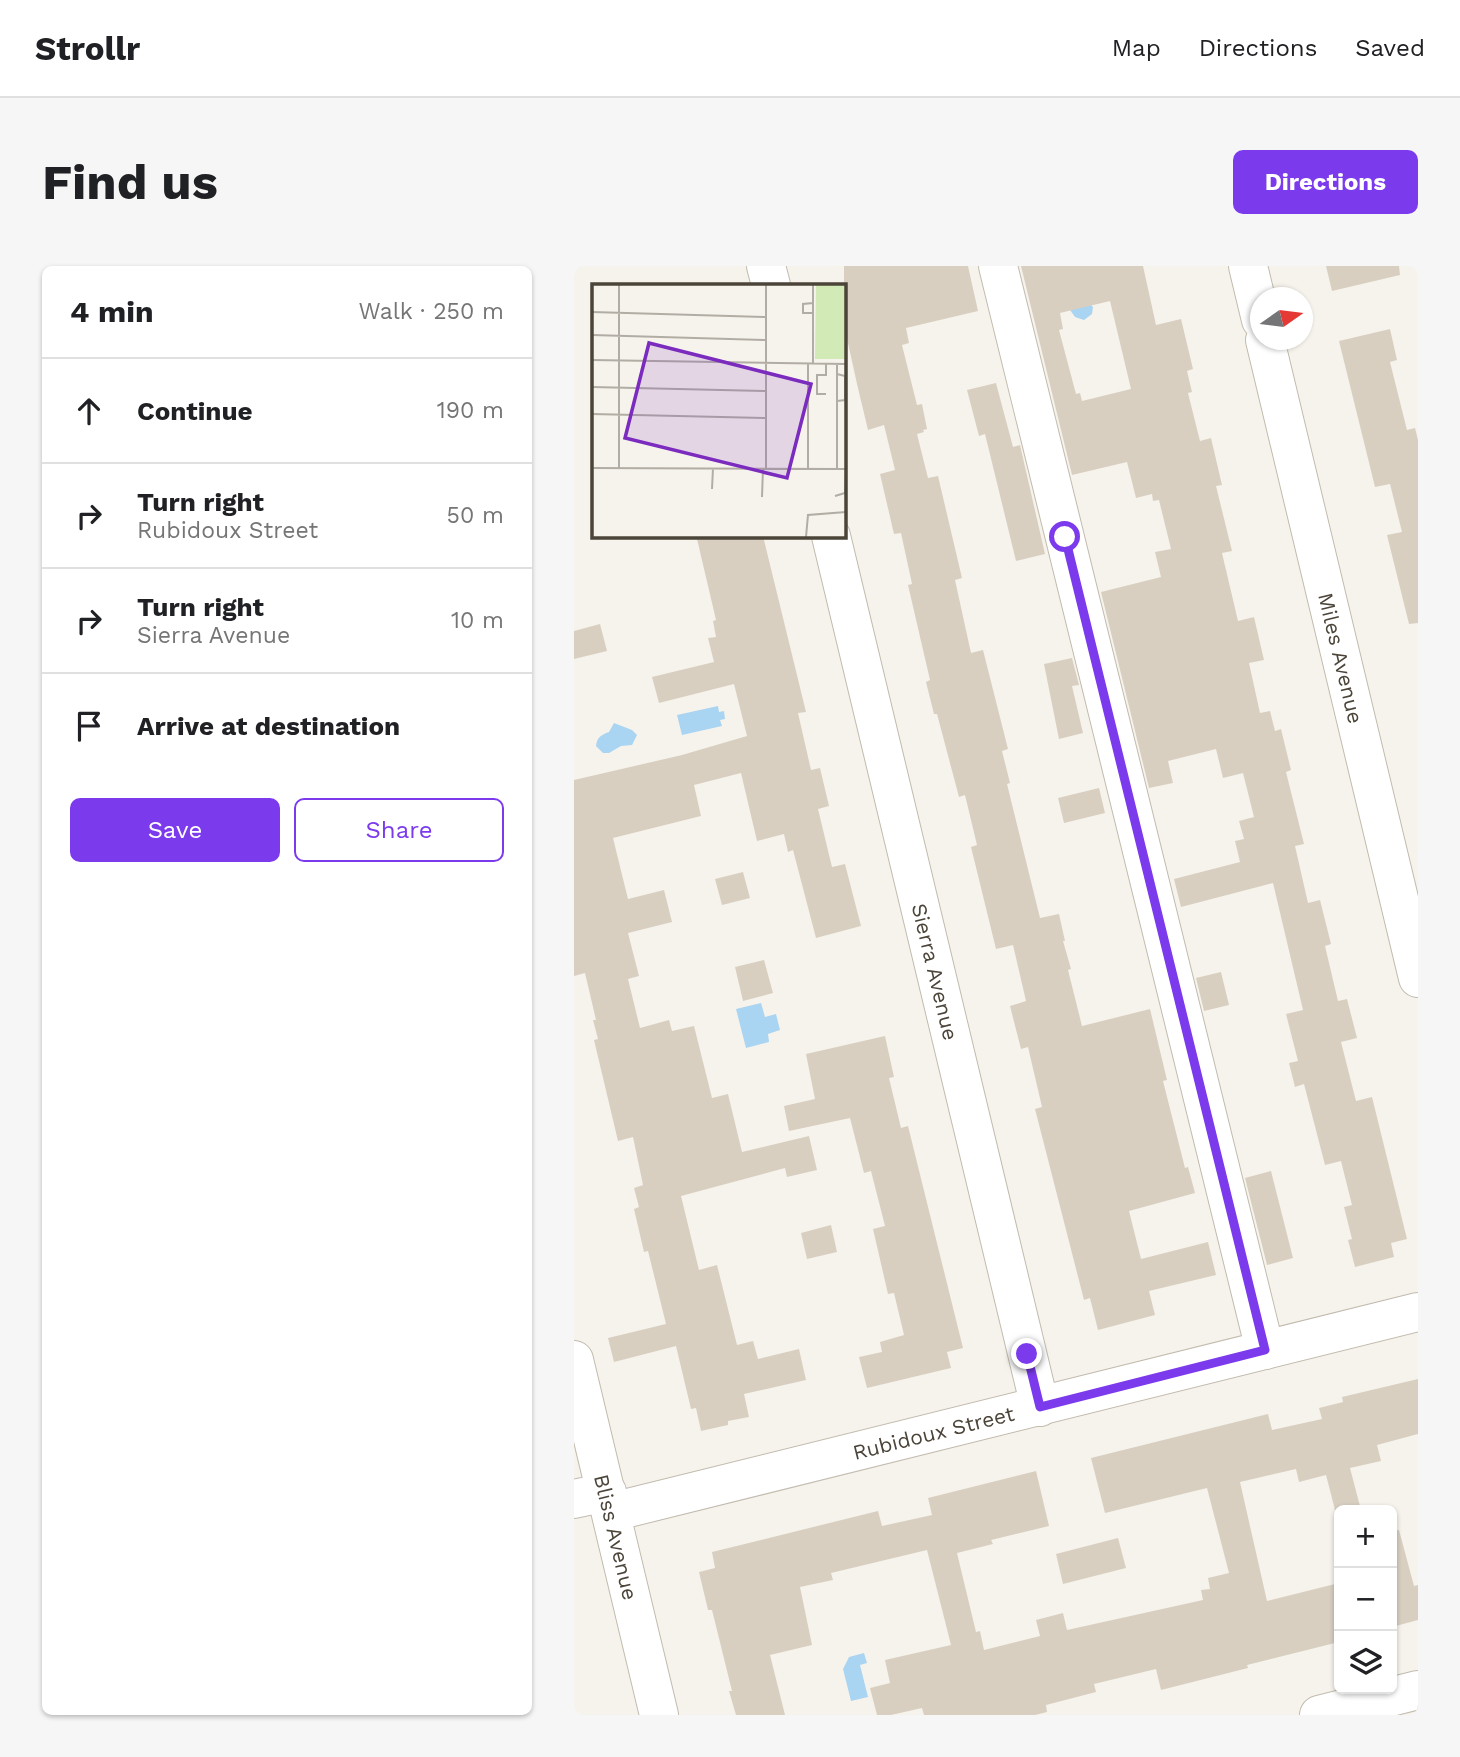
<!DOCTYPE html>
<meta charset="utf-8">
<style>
:root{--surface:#fff;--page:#f6f6f6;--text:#202124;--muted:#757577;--line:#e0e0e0;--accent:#7c3aed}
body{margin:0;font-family:"Work Sans",sans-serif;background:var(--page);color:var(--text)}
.controls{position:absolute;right:21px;bottom:21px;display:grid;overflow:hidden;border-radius:10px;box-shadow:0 2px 5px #0004}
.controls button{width:63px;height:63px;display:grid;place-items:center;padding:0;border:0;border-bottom:2px solid var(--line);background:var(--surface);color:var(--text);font:35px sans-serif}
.compass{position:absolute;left:676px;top:21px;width:63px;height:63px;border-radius:50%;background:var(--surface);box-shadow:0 2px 5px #0004;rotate:76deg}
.stop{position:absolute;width:21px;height:21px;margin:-16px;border:5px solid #7c3aed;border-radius:50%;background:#fff}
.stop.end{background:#7c3aed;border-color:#fff;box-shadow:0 2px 7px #0008}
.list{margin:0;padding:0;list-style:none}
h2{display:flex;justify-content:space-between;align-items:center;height:91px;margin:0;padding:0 28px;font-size:30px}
h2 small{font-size:23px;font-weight:400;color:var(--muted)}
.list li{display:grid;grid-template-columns:46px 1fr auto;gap:21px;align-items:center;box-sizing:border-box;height:105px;padding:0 28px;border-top:2px solid var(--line)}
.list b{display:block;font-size:26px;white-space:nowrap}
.list p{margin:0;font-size:23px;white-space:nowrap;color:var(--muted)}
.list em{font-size:23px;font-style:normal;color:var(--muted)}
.actions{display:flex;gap:14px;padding:21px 28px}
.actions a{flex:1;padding:16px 0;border:2px solid var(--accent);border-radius:10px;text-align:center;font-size:24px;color:var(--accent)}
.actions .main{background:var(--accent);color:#fff}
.icon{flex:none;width:38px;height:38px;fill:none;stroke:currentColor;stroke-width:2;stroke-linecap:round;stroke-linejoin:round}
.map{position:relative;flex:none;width:844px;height:1449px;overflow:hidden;border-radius:10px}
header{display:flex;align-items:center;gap:42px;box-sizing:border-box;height:98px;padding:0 35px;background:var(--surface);border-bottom:2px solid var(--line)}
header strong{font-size:33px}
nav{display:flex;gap:38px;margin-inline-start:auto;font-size:24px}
.intro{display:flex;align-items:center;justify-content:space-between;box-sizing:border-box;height:168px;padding:0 42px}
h1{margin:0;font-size:49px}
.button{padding:18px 32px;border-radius:10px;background:var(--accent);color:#fff;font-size:24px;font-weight:700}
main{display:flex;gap:42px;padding:0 42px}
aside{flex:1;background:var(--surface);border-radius:10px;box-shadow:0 2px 5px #0004}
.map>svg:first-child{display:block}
.water{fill:#a9d4f2}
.building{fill:#d8cfc1;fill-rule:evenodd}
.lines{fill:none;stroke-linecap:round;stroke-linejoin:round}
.minor-casing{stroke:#c2bbae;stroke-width:40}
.minor{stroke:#fff;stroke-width:38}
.route{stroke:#7c3aed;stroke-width:9}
.labels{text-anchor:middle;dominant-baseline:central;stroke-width:7;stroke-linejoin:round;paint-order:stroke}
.street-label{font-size:21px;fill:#4b4439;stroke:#fff}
.inset-road{fill:none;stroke:#b2ada4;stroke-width:2}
.view{fill:#7b2cbf;fill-opacity:0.15;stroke:#7b2cbf;stroke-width:3.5}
.inset-edge{fill:none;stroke:#4b4439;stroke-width:3.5}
</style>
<header>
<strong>Strollr</strong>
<nav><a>Map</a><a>Directions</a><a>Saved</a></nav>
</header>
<div class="intro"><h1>Find us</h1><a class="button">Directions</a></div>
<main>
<aside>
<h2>4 min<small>Walk · 250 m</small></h2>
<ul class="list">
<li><svg class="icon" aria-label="ahead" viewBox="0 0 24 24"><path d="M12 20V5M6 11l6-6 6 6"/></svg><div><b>Continue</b></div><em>190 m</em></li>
<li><svg class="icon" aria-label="right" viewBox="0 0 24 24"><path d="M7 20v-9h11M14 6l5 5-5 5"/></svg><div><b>Turn right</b><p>Rubidoux Street</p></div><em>50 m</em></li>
<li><svg class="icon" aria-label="right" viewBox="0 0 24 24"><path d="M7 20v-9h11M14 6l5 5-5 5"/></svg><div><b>Turn right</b><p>Sierra Avenue</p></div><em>10 m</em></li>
<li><svg class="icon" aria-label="arrive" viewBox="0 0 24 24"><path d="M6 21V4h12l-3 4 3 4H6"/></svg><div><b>Arrive at destination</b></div></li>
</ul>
<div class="actions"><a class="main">Save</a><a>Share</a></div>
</aside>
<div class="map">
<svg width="844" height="1449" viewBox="0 0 844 1449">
<rect width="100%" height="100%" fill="#f6f3ec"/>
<path class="water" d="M 514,36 L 519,41 L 518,48 L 510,54 L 501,51 L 494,41 Z
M 144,440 L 145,446 L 150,445 L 151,453 L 146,454 L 148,460 L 108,469 L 103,449 Z
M 40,457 L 58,464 L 63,469 L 58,479 L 47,480 L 35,487 L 29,487 L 22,480 C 23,471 27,469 35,466 Z
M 187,737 L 191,751 L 202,748 L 206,764 L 194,768 L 195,776 L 172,782 L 162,743 Z
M 290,1387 L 293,1397 L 286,1399 L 294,1431 L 277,1435 L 269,1403 L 275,1391 Z"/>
<path class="building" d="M 270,0 L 394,0 L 404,45 L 332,62 L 335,77 L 328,79 L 343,139 L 348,138 L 353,163 L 349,164 L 350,166 L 343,168 L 354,212 L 364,210 L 388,312 L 381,314 L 397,387 L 409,384 L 434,483 L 428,485 L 436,517 L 433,518 L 466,652 L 485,648 L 491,675 L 489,675 L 497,703 L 494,704 L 508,760 L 576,743 L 593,814 L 589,815 L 611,902 L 614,901 L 621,927 L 555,945 L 567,993 L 634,976 L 642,1009 L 575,1025 L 581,1049 L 524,1064 L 516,1032 L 510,1034 L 461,843 L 468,841 L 454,781 L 447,783 L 436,740 L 452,735 L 439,679 L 422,683 L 397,581 L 403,579 L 391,529 L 385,531 L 363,448 L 360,448 L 352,416 L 356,414 L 334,319 L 338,318 L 327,267 L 320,268 L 306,208 L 321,204 L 310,159 L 294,164 L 283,118 L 270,59 Z
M 447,0 L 569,0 L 582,59 L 607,53 L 619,103 L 613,105 L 618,126 L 614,127 L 626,175 L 637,172 L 648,219 L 642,220 L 658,285 L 648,287 L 664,355 L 680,351 L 690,394 L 675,397 L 686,447 L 696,445 L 701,465 L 707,463 L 717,504 L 712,506 L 730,578 L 721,580 L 734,637 L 746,634 L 757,678 L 751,680 L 764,735 L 773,733 L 783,772 L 767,776 L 782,835 L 798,831 L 833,973 L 817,977 L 820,991 L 781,1001 L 774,974 L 778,973 L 770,941 L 778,939 L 767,895 L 751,899 L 730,818 L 721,821 L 715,797 L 724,795 L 712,748 L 729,744 L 699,617 L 607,641 L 600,613 L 666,596 L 661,575 L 670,573 L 665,555 L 680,551 L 669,507 L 649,512 L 642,483 L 594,495 L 599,517 L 575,522 L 527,326 L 587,311 L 581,286 L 597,283 L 585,234 L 579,235 L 578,228 L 562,232 L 553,196 L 498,209 ZM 536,35 L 557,123 L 508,135 L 506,127 L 502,128 L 485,64 L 489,63 L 486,47 Z
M 752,0 L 825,0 L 826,9 L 758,25 Z
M 816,63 L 823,94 L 816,96 L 833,164 L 841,162 L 844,174 L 844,357 L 835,358 L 813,269 L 828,266 L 816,218 L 801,221 L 765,75 Z
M 422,117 L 439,181 L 446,179 L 471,288 L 442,295 L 411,168 L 405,170 L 393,124 Z
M 135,270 L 189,270 L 232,446 L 224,447 L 237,504 L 246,502 L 255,540 L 244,543 L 258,601 L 271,598 L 287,660 L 242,672 L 219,584 L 214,586 L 210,568 L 183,575 L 167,507 L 120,519 L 127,550 L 39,572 L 54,633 L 90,624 L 98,656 L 54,667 L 65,710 L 54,713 L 66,762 L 95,754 L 98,765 L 120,760 L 138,832 L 154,828 L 168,886 L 235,870 L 243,904 L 213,911 L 211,902 L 107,930 L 125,1004 L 143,999 L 163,1079 L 179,1075 L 184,1093 L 225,1083 L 232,1114 L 170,1128 L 175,1151 L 154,1155 L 154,1159 L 127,1165 L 122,1142 L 117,1143 L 102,1080 L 40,1096 L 34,1072 L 92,1058 L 74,985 L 70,986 L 60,943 L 65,941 L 60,922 L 69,919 L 59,871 L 44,875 L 20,774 L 24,773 L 19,754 L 22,754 L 11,707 L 0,710 L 0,514 L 108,489 L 173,470 L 160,418 L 85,437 L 78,411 L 140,396 L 134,372 L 142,371 L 139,355 L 142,354 L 123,273 Z
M 26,358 L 33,385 L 0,393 L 0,365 Z
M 498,392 L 505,419 L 498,420 L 509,467 L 485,473 L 470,398 Z
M 525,522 L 531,547 L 490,557 L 484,532 Z
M 169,606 L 176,632 L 148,639 L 141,613 Z
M 190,694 L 199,727 L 169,735 L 161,701 Z
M 647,706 L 655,739 L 630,745 L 622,712 Z
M 311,770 L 320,811 L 315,812 L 327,862 L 334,860 L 389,1082 L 373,1086 L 377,1102 L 293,1122 L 285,1091 L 308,1086 L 306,1076 L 330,1069 L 320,1027 L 314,1028 L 299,963 L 311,960 L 297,905 L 290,907 L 276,852 L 215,865 L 210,840 L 241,833 L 232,788 Z
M 697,905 L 719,992 L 693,999 L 671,912 Z
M 257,959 L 263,986 L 233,993 L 227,967 Z
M 844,1113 L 844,1168 L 803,1179 L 807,1195 L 776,1202 L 787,1244 L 761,1244 L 752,1209 L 725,1216 L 722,1203 L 666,1216 L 693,1335 L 765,1317 L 765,1376 L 673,1399 L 674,1402 L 587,1424 L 582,1403 L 520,1418 L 522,1426 L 472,1439 L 473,1446 L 461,1449 L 350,1449 L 348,1442 L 317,1449 L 303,1449 L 296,1422 L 316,1417 L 311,1394 L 377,1379 L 353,1284 L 257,1307 L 259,1314 L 226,1321 L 238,1379 L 196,1389 L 211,1449 L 162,1449 L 155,1425 L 158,1425 L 138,1344 L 134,1344 L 125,1306 L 141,1302 L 138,1286 L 304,1245 L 308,1260 L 358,1249 L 354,1232 L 462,1205 L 475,1260 L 417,1274 L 419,1278 L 383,1287 L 402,1366 L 406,1365 L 410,1384 L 466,1370 L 462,1354 L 489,1347 L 493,1364 L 629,1334 L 627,1324 L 636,1323 L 634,1312 L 655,1307 L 633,1222 L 531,1247 L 517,1192 L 694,1148 L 698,1164 L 748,1153 L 745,1142 L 769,1136 L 768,1131 Z
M 825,1264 L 840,1320 L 844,1319 L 844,1354 L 818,1361 L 818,1265 Z
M 544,1272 L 552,1302 L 489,1318 L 482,1288 Z"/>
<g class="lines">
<g class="minor-casing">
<g id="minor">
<path d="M 192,0 L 197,19"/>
<path d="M 424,0 L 691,1084"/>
<path d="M 674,0 L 687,54"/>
<path id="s1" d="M 691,74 L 844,712"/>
<path id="s2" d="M 257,270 L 466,1141"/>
<path id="s3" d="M 0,1094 L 85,1449"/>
<path d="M 0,1233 L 33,1226"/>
<path id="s4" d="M 38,1246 L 844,1046"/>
<path d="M 745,1449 L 844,1424"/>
</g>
</g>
<use href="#minor" class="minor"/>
</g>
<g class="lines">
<path class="route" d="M 453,1088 L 466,1141 L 691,1084 L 491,271"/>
</g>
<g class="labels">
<g class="street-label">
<text stroke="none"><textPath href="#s1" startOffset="327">Miles Avenue</textPath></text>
<text stroke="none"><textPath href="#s2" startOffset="448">Sierra Avenue</textPath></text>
<text stroke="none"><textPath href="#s4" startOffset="331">Rubidoux Street</textPath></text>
<text stroke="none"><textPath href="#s3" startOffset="182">Bliss Avenue</textPath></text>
</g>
</g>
<g transform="translate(18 18)">
<rect width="254" height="254" fill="#f6f3ec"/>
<path d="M 224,0 L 254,0 L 254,75 L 223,75 Z" fill="#d2eab5"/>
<path class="inset-road" d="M 221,0 L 221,79M 221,19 L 211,20 L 211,29 L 221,29M 0,28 L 174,33M 0,51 L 174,56M 0,76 L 254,80M 216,79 L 216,185M 0,103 L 174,107M 234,110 L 225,110 L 225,91 L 234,91 L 234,79M 245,117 L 253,116 L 253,92 L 245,90M 0,130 L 174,134M 0,184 L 254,185M 27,184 L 27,0M 174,184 L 174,0M 245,185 L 245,79M 120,205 L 121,184M 243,212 L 253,209 L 254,185M 170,213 L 171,184M 214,253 L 216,231 L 254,228"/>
<path class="view" d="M 57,59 L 219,100 L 195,194 L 33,154 Z"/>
<rect width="254" height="254" class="inset-edge"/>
</g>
</svg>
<div class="controls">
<button>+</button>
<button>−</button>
<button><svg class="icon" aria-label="layers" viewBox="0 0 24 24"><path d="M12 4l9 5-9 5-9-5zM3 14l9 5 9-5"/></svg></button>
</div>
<svg class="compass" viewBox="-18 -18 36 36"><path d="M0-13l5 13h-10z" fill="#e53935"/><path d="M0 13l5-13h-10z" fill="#757577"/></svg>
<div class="stop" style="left:491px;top:271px"></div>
<div class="stop end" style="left:453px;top:1088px"></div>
</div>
</main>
